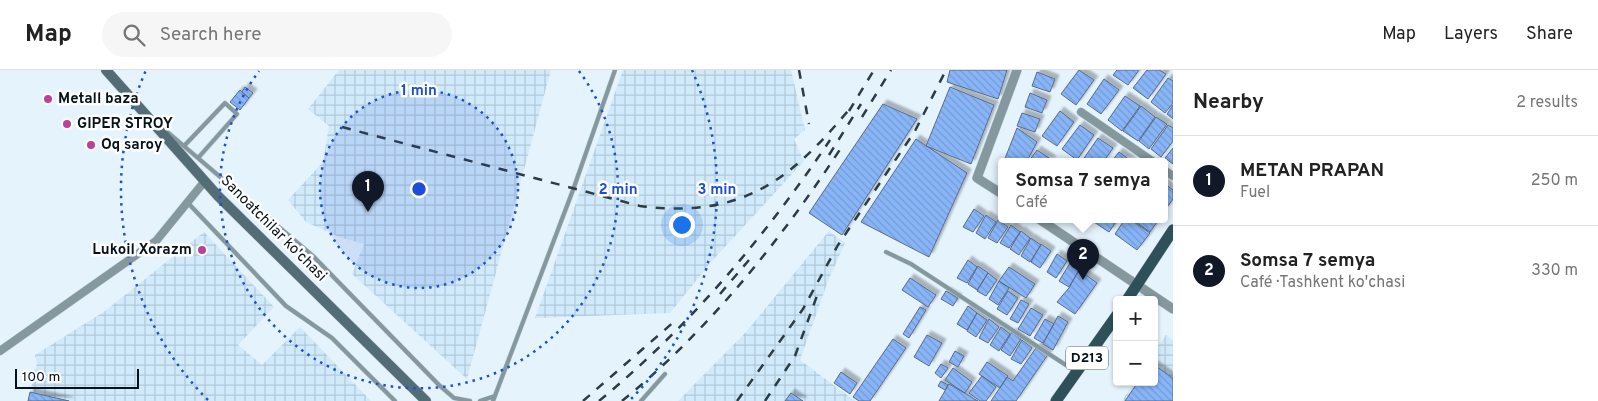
<!DOCTYPE html>
<meta charset="utf-8">
<style>
:root{--surface:#fff;--page:#f6f6f6;--text:#222;--muted:#767676;--line:#e0e0e0;--accent:#111827}
body{margin:0;font-family:Overpass,sans-serif;background:var(--page);color:var(--text)}
.controls{position:absolute;right:15px;bottom:15px;display:grid;overflow:hidden;border-radius:5px;box-shadow:0 1px 4px #0004}
.controls button{width:45px;height:45px;display:grid;place-items:center;padding:0;border:0;border-bottom:1px solid var(--line);background:var(--surface);color:var(--text);font:25px sans-serif}
.scale{position:absolute;left:15px;bottom:12px;width:124px;box-sizing:border-box;padding-left:5px;border:2px solid #06131b;border-top:0;font-size:14px;line-height:18px;white-space:nowrap;color:#06131b;-webkit-text-stroke:4px #fefefe;paint-order:stroke}
.you{position:absolute;left:681px;top:154px;width:18px;height:18px;margin:-12px;border:4px solid #fff;border-radius:50%;background:#1a73e8;box-shadow:0 0 0 8px #1a73e833}
.badge{display:grid;place-items:center;width:32px;height:32px;border-radius:50%;background:var(--accent);color:#fff;font-size:16px;font-weight:700}
.pin{position:absolute;translate:-50% -41px;filter:drop-shadow(0 1px 2px #0008)}
.pin::after{content:'';position:absolute;top:26px;width:18px;height:15px;background:inherit;clip-path:polygon(0 0,100% 0,50% 100%)}
.popup{position:absolute;left:998px;top:88px;width:170px;height:65px;box-sizing:border-box;display:grid;place-content:center;border-radius:5px;background:var(--surface);filter:drop-shadow(0 1px 4px #0005);font-size:16px;white-space:nowrap;color:var(--muted)}
.popup b{font-size:19px;color:var(--text)}
.popup::after{content:'';position:absolute;left:50%;top:100%;margin-left:-10px;border:10px solid transparent;border-top-color:var(--surface)}
.list{margin:0;padding:0;list-style:none}
h2{display:flex;justify-content:space-between;align-items:center;height:65px;margin:0;padding:0 20px;font-size:21px}
h2 small{font-size:16px;font-weight:400;color:var(--muted)}
.list li{display:grid;grid-template-columns:32px 1fr auto;gap:15px;align-items:center;box-sizing:border-box;height:90px;padding:0 20px;border-top:1px solid var(--line)}
.list b{display:block;font-size:19px;white-space:nowrap}
.list p{margin:0;font-size:16px;white-space:nowrap;color:var(--muted)}
.list em{font-size:16px;font-style:normal;color:var(--muted)}
.icon{flex:none;width:28px;height:28px;fill:none;stroke:currentColor;stroke-width:2;stroke-linecap:round;stroke-linejoin:round}
.map{position:relative;flex:none;width:1173px;height:331px;overflow:hidden}
header{display:flex;align-items:center;gap:30px;box-sizing:border-box;height:70px;padding:0 25px;background:var(--surface);border-bottom:1px solid var(--line)}
header strong{font-size:24px}
nav{display:flex;gap:28px;margin-inline-start:auto;font-size:18px}
.search{width:350px;height:45px;background:var(--page);display:flex;align-items:center;gap:12px;box-sizing:border-box;padding:0 18px;border-radius:28px;color:var(--muted);font-size:19px}
main{display:flex}
aside{flex:1;background:var(--surface)}
.map>svg:first-child{display:block}
.industrial{fill:url(#industrial-grid)}
.building{fill:url(#building-back-hatch);stroke:#5a6c88;filter:url(#shadow)}
.lines{fill:none;stroke-linecap:round;stroke-linejoin:round}
.service-casing{stroke:#c1cfd9;stroke-width:5}
.minor-casing{stroke:#c1cfd9;stroke-width:9}
.tertiary-casing{stroke:#c1cfd9;stroke-width:10}
.secondary-casing{stroke:#c1cfd9;stroke-width:11}
.primary-casing{stroke:#c1cfd9;stroke-width:12}
.service{stroke:#85989d;stroke-width:4}
.minor{stroke:#85989d;stroke-width:8}
.tertiary{stroke:#85989d;stroke-width:9}
.secondary{stroke:#526d75;stroke-width:10}
.primary{stroke:#2e5059;stroke-width:11}
.rail{stroke:#2d3b43;stroke-width:2.5;stroke-dasharray:9 9;stroke-linecap:butt}
.ring{fill:none;stroke:#1d4ed8;stroke-width:2.5;stroke-dasharray:2.5 5}
.poi-dot{fill:#ba4196;stroke:#fefefe;stroke-width:2}
.labels{text-anchor:middle;dominant-baseline:central;stroke-width:5;stroke-linejoin:round;paint-order:stroke}
.shield{fill:#fefefe;stroke:#505a5f;stroke-width:1}
.shield-label{font-size:14px;font-weight:bold;fill:#06131b}
.poi-label{font-size:15px;font-weight:bold;fill:#06131b;stroke:#fefefe;text-anchor:start}
.street-label{font-size:15px;fill:#06131b;stroke:#fefefe}
.centre{fill:#1d4ed8;stroke:#fefefe;stroke-width:2.5}
.ring-label{font-size:15px;text-anchor:middle;font-weight:bold;fill:#1d4ed8;stroke:#fefefe;stroke-width:5;stroke-linejoin:round;paint-order:stroke}
</style>
<header>
<strong>Map</strong>
<div class="search"><svg class="icon" aria-label="search" viewBox="0 0 24 24"><circle cx="10" cy="10" r="6"/><path d="M15 15l6 6"/></svg>Search here</div>
<nav><a>Map</a><a>Layers</a><a>Share</a></nav>
</header>
<main>
<div class="map">
<svg width="1173" height="331" viewBox="0 0 1173 331">
<defs>
<pattern id="industrial-grid" width="8" height="8" patternUnits="userSpaceOnUse" patternTransform="scale(1.25)"><rect width="8" height="8" fill="#d0eafb"/><path d="M0 4h8M4 0v8" fill="none" stroke="#b1c8d7"/></pattern>
<pattern id="building-back-hatch" width="6" height="6" patternUnits="userSpaceOnUse" patternTransform="scale(1.25)"><rect width="6" height="6" fill="#88b5f8"/><path d="M-1 5l2 2M0 0l6 6M5-1l2 2" fill="none" stroke="#749bd4"/></pattern>
<filter id="shadow"><feDropShadow dx="4" dy="-4" stdDeviation="1" flood-color="#0004"/></filter>
</defs>
<rect width="100%" height="100%" fill="#e5f3fd"/>
<path class="industrial" d="M 339,0 L 551,0 L 467,309 L 352,204 L 364,174 L 339,167 L 306,152 L 288,130 L 323,92 L 329,56 L 308,39 Z
M 623,0 L 791,0 L 805,60 L 794,69 L 804,91 L 712,191 L 670,243 L 535,248 Z
M 829,161 L 845,173 L 828,211 L 800,290 L 855,331 L 678,331 L 746,262 Z
M 204,162 L 274,237 L 238,275 L 262,295 L 300,257 L 371,331 L 28,331 L 37,293 L 35,285 L 105,241 Z
M 1166,265 L 1173,270 L 1173,331 L 1122,331 L 1134,312 L 1154,312 L 1154,282 Z"/>
<path class="building" d="M 950,0 L 1007,0 L 998,29 L 947,12 Z
M 1079,0 L 1094,10 L 1076,35 L 1061,24 Z
M 1117,0 L 1139,0 L 1128,15 L 1113,5 Z
M 1147,0 L 1159,0 L 1166,4 L 1148,29 L 1133,18 Z
M 1037,2 L 1055,9 L 1050,22 L 1032,16 Z
M 1168,8 L 1173,11 L 1173,33 L 1165,43 L 1151,32 Z
M 1104,9 L 1119,20 L 1101,44 L 1087,34 Z
M 245,17 L 253,23 L 249,28 L 242,22 Z
M 950,17 L 994,35 L 971,94 L 926,76 Z
M 240,20 L 249,28 L 240,40 L 230,32 Z
M 1030,23 L 1047,30 L 1042,43 L 1025,37 Z
M 1125,26 L 1140,36 L 1122,61 L 1108,50 Z
M 883,34 L 917,49 L 842,165 L 809,143 Z
M 1173,35 L 1173,49 L 1167,44 Z
M 1141,36 L 1155,47 L 1138,71 L 1123,61 Z
M 1060,41 L 1074,52 L 1057,76 L 1042,66 Z
M 1022,43 L 1040,49 L 1035,62 L 1017,56 Z
M 1156,47 L 1167,54 L 1149,79 L 1139,71 Z
M 1080,55 L 1094,65 L 1077,90 L 1062,79 Z
M 1168,55 L 1173,58 L 1173,71 L 1161,87 L 1151,79 Z
M 1017,58 L 1037,72 L 1027,91 L 1004,91 Z
M 1098,68 L 1113,78 L 1104,91 L 1082,91 Z
M 916,69 L 967,103 L 929,187 L 861,152 Z
M 1173,78 L 1173,94 L 1165,88 Z
M 1037,80 L 1052,90 L 1051,91 L 1029,91 Z
M 1119,82 L 1131,91 L 1112,91 Z
M 1164,113 L 1173,120 L 1173,129 L 1165,140 Z
M 974,139 L 984,146 L 973,162 L 963,157 Z
M 986,145 L 996,152 L 985,169 L 976,163 Z
M 1096,149 L 1118,149 L 1109,162 L 1094,152 Z
M 1125,149 L 1130,149 L 1150,163 L 1137,180 L 1115,164 Z
M 1132,149 L 1159,149 L 1150,162 Z
M 998,150 L 1008,157 L 997,173 L 988,168 Z
M 1011,155 L 1020,162 L 1009,178 L 1000,173 Z
M 1021,161 L 1030,168 L 1019,185 L 1010,179 Z
M 1031,168 L 1041,175 L 1030,192 L 1021,186 Z
M 1041,174 L 1051,181 L 1040,198 L 1031,192 Z
M 1057,184 L 1067,191 L 1056,208 L 1047,202 Z
M 968,190 L 977,197 L 967,213 L 957,208 Z
M 1070,193 L 1079,200 L 1069,217 L 1059,211 Z
M 978,196 L 988,203 L 977,220 L 968,214 Z
M 1009,197 L 1035,214 L 1026,228 L 999,211 Z
M 1079,200 L 1097,213 L 1075,244 L 1057,232 L 1069,218 Z
M 988,203 L 997,210 L 986,226 L 977,221 Z
M 910,208 L 936,225 L 928,237 L 902,220 Z
M 999,211 L 1009,218 L 998,235 L 989,229 Z
M 946,221 L 958,228 L 953,236 L 941,229 Z
M 1008,221 L 1018,228 L 1007,245 L 997,239 Z
M 1021,230 L 1029,234 L 1018,253 L 1010,249 Z
M 968,236 L 977,243 L 967,260 L 957,254 Z
M 920,237 L 926,240 L 909,268 L 903,264 Z
M 1031,238 L 1043,245 L 1030,266 L 1018,259 Z
M 977,243 L 987,250 L 976,267 L 967,261 Z
M 1058,246 L 1068,252 L 1053,280 L 1043,274 Z
M 989,249 L 999,257 L 988,273 L 979,268 Z
M 1045,249 L 1054,254 L 1043,273 L 1034,268 Z
M 1001,257 L 1010,264 L 999,281 L 990,275 Z
M 1012,262 L 1021,269 L 1010,286 L 1001,280 Z
M 927,265 L 942,273 L 929,296 L 914,287 Z
M 893,269 L 906,278 L 870,331 L 859,331 L 853,327 Z
M 1022,270 L 1032,278 L 1021,294 L 1011,289 Z
M 1038,275 L 1049,283 L 1016,331 L 991,331 L 1007,307 L 1013,311 Z
M 955,281 L 964,286 L 958,297 L 949,292 Z
M 987,292 L 1008,306 L 1000,318 L 979,304 Z
M 941,294 L 948,298 L 941,308 L 935,303 Z
M 1154,295 L 1173,308 L 1173,331 L 1125,331 L 1138,312 L 1154,312 Z
M 953,298 L 972,312 L 965,323 L 945,310 Z
M 841,302 L 857,313 L 850,324 L 834,313 Z
M 982,306 L 996,317 L 986,331 L 980,331 L 969,323 Z
M 941,311 L 948,315 L 945,320 L 938,316 Z
M 949,314 L 978,331 L 939,331 Z
M 30,322 L 69,331 L 28,331 Z
M 791,323 L 803,331 L 785,331 Z"/>
<g class="lines">
<g class="service-casing">
<path id="service" d="M 165,60 L 313,186 L 439,315 L 454,328 L 470,331
M 184,76 L 225,33 L 237,44 L 198,88
M 188,133 L 286,236 L 332,268 L 395,331
M 886,182 L 911,194 L 1075,301
M 480,331 L 495,326
M 493,331 L 573,120 L 615,0
M 641,331 L 665,304"/>
</g>
<g class="minor-casing">
<path id="minor" d="M 1081,42 L 1152,91
M 1164,100 L 1173,106
M 0,281 L 156,171 L 204,112"/>
</g>
<g class="tertiary-casing">
<path id="tertiary" d="M 1002,124 L 977,108 L 1017,0
M 1039,149 L 1173,239"/>
</g>
<g class="secondary-casing">
<path id="secondary" d="M 106,0 L 218,126 L 426,331"/>
</g>
<g class="primary-casing">
<path id="primary" d="M 1127,230 L 1173,160
M 1056,331 L 1117,245"/>
</g>
<use href="#service" class="service"/>
<use href="#minor" class="minor"/>
<use href="#tertiary" class="tertiary"/>
<use href="#secondary" class="secondary"/>
<use href="#primary" class="primary"/>
<path class="rail" d="M 799,0 L 809,54
M 849,41 L 874,0
M 862,47 L 891,0
M 342,57 L 640,136 C 742,149 790,111 852,36
M 829,85 L 861,34
M 720,224 L 749,190
M 583,331 L 676,250
M 599,331 C 689,257 765,167 830,70
M 622,331 C 709,260 780,171 841,78
M 737,331 L 803,239 L 838,175 L 915,61 L 946,0
M 765,331 L 795,286 L 818,223"/>
</g>
<circle cx="419" cy="119" r="99" fill="#1d4ed8" fill-opacity=".12"/>
<g class="ring">
<circle cx="419" cy="119" r="99"/>
<path d="M579 1A199 199 0 1 1 259 1"/>
<path d="M208 330A298 298 0 0 1 146 0M692 0A298 298 0 0 1 630 330"/>
</g>
<g class="poi-dot">
<circle cx="48" cy="29" r="5"/>
<circle cx="67" cy="54" r="5"/>
<circle cx="91" cy="75" r="5"/>
<circle cx="202" cy="180" r="5"/>
</g>
<g class="labels">
<rect class="shield" x="1066" y="276.5" width="42" height="23" rx="4"/>
<g class="shield-label">
<text x="1087" y="288">D213</text>
</g>
<g class="poi-label">
<text x="58" y="29">Metall baza</text>
<text x="77" y="54">GIPER STROY</text>
<text x="101" y="75">Oq saroy</text>
<text x="192" y="180" text-anchor="end">Lukoil Xorazm</text>
</g>
<g class="street-label">
<text transform="translate(273 159) rotate(45)">Sanoatchilar ko'chasi</text>
</g>
</g>
<circle cx="419" cy="119" r="8" class="centre"/>
<g class="ring-label">
<text x="419" y="25">1 min</text>
<text x="618" y="124">2 min</text>
<text x="717" y="124">3 min</text>
</g>
</svg>
<div class="controls">
<button>+</button>
<button>−</button>
</div>
<div class="scale">100 m</div>
<div class="you"></div>
<div class="pin badge" style="left:368px;top:142px">1</div>
<div class="pin badge" style="left:1083px;top:210px">2</div>
<div class="popup"><b>Somsa 7 semya</b>Café</div>
</div>
<aside>
<h2>Nearby<small>2 results</small></h2>
<ul class="list">
<li><span class="badge">1</span><div><b>METAN PRAPAN</b><p>Fuel</p></div><em>250 m</em></li>
<li><span class="badge">2</span><div><b>Somsa 7 semya</b><p>Café · Tashkent ko'chasi</p></div><em>330 m</em></li>
</ul>
</aside>
</main>
